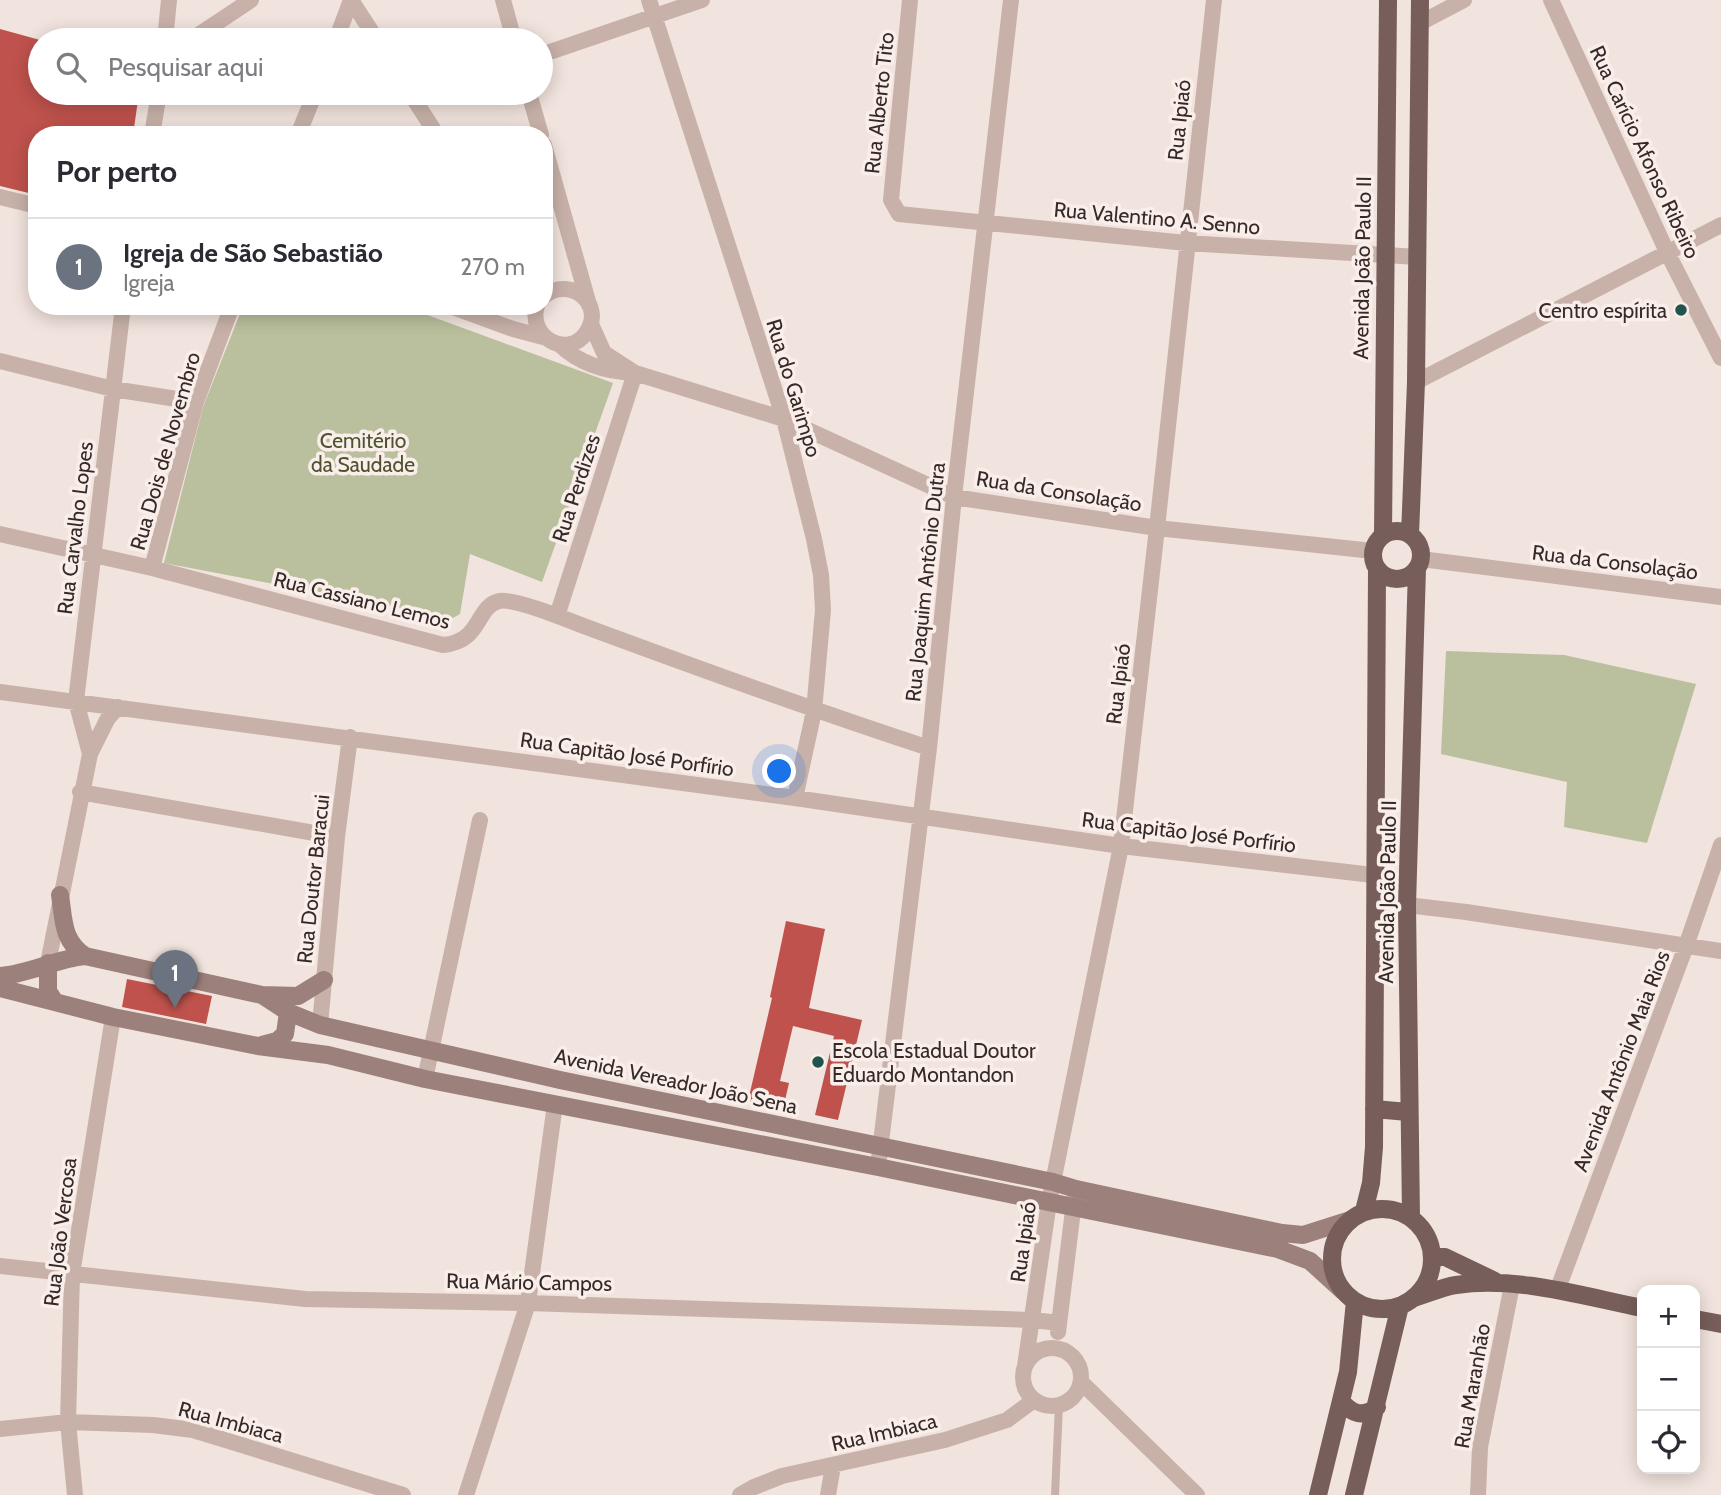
<!DOCTYPE html>
<html lang="pt">
<meta charset="utf-8">
<style>
:root{--surface:#fff;--page:#f2f2f3;--text:#2b2b33;--muted:#7c7c81;--line:#e1e1e2;--accent:#db2777}
body{margin:0;font-family:Cabin,sans-serif;background:var(--page);color:var(--text)}
.controls{position:absolute;right:21px;bottom:21px;display:grid;overflow:hidden;border-radius:14px;box-shadow:0 4px 18px #0003}
.controls button{width:63px;height:63px;display:grid;place-items:center;padding:0;border:0;border-bottom:2px solid var(--line);background:var(--surface);color:var(--text);font:35px sans-serif}
.you{position:absolute;left:780px;top:772px;width:24px;height:24px;margin:-18px;border:5px solid #fff;border-radius:50%;background:#1a73e8;box-shadow:0 0 0 10px #1a73e833}
.badge{display:grid;place-items:center;width:46px;height:46px;border-radius:50%;background:var(--accent);color:#fff;font-size:23px;font-weight:700}
.pin{position:absolute;translate:-50% -58px;filter:drop-shadow(0 2px 4px #0008)}
.pin::after{content:'';position:absolute;top:37px;width:24px;height:21px;background:inherit;clip-path:polygon(0 0,100% 0,50% 100%)}
.list{margin:0;padding:0;list-style:none}
h2{display:flex;justify-content:space-between;align-items:center;height:91px;margin:0;padding:0 28px;font-size:30px}
h2 small{font-size:23px;font-weight:400;color:var(--muted)}
.list li{display:grid;grid-template-columns:46px 1fr auto;gap:21px;align-items:center;box-sizing:border-box;height:98px;padding:0 28px;border-top:2px solid var(--line)}
.list b{display:block;font-size:26px;white-space:nowrap}
.list p{margin:0;font-size:23px;white-space:nowrap;color:var(--muted)}
.list em{font-size:23px;font-style:normal;color:var(--muted)}
.icon{flex:none;width:38px;height:38px;fill:none;stroke:currentColor;stroke-width:2;stroke-linecap:round;stroke-linejoin:round}
.map{position:relative;flex:none;width:1721px;height:1495px;overflow:hidden}
.search{position:absolute;background:var(--surface);box-shadow:0 4px 18px #0003;left:28px;top:28px;width:525px;height:77px;display:flex;align-items:center;gap:18px;box-sizing:border-box;padding:0 24px;border-radius:38px;color:var(--muted);font-size:26px}
.panel{position:absolute;background:var(--surface);box-shadow:0 4px 18px #0003;left:28px;top:126px;width:525px;height:189px;border-radius:28px}
.map>svg:first-child{display:block}
.green{fill:#babf9d}
.building{fill:#bf524c}
.lines{fill:none;stroke-linecap:round;stroke-linejoin:round}
.service{stroke:#c8b1a9;stroke-width:8}
.minor{stroke:#c8b1a9;stroke-width:16}
.secondary{stroke:#9c807b;stroke-width:18}
.primary{stroke:#775e5b;stroke-width:18}
.poi-dot{fill:#20554e;stroke:#f9eee9;stroke-width:2.5}
.labels{text-anchor:middle;dominant-baseline:central;stroke-width:7;stroke-linejoin:round;paint-order:stroke}
.street-label{font-size:21px;fill:#362a29;stroke:#f9eee9}
.poi-label{font-size:21px;fill:#362a29;stroke:#f9eee9;text-anchor:end}
.park-label{font-size:21px;fill:#4c532e;stroke:#f9eee9}
</style>
<div class="map">
<svg width="1721" height="1495" viewBox="0 0 1721 1495">
<rect width="100%" height="100%" fill="#f1e3dd"/>
<path class="green" d="M 243,306 L 403,306 L 613,383 L 542,582 L 470,554 L 460,614 L 453,618 L 164,563 L 203,407 Z
M 1446,651 L 1564,655 L 1696,684 L 1647,843 L 1564,827 L 1567,782 L 1441,754 Z"/>
<path class="building" d="M 0,29 L 40,40 L 40,93 L 139,93 L 133,135 L 37,135 L 37,195 L 0,186 Z
M 786,921 L 825,929 L 809,1008 L 862,1020 L 838,1120 L 815,1115 L 834,1036 L 793,1026 L 780,1081 L 789,1083 L 783,1109 L 748,1101 L 772,998 L 770,997 Z
M 127,979 L 212,996 L 206,1024 L 122,1007 Z"/>
<g class="lines">
<path class="service" d="M 1055,1495 L 1059,1405"/>
<path class="minor" d="M 351,0 L 377,40
M 503,0 L 514,40
M 649,0 L 784,419 L 814,539 L 821,575 L 823,610 L 814,711 L 795,798
M 910,0 L 891,200 L 899,214 L 1186,243 L 1418,257
M 1551,0 L 1667,252 L 1721,358
M 1420,23 L 1464,0
M 165,40 L 169,0
M 191,40 L 251,0
M 336,40 L 351,0
M 541,55 L 702,0
M 410,93 L 437,135
M 529,93 L 541,135
M 152,135 L 159,93
M 298,135 L 315,93
M 544,145 L 589,305
M 0,197 L 37,206
M 450,306 L 513,329 L 543,337
M 537,306 C 527,336 567,360 586,333 C 606,305 571,275 544,296
M 591,324 L 604,353 L 635,373
M 560,345 C 581,365 607,372 635,373 L 784,419 L 954,497 L 1157,528 L 1373,551
M 0,361 L 113,389 L 196,402
M 1416,382 L 1721,225
M 0,534 L 152,568 L 443,645 C 483,641 475,607 499,601 C 513,598 566,619 581,625 C 697,668 812,710 929,748
M 1421,559 L 1721,597
M 152,568 L 196,402 L 232,306
M 557,616 L 635,373
M 0,692 L 795,798 L 1121,846 L 1373,875
M 90,754 L 76,701 L 123,306
M 80,792 L 337,837
M 1407,905 L 1466,912 L 1721,951
M 48,963 L 90,754 L 108,718 L 118,707
M 320,1025 L 337,837 L 350,737
M 425,1079 L 480,820
M 878,1167 L 929,748 L 954,497 L 1011,0
M 0,1266 L 305,1299 L 528,1303 L 1033,1320 L 1059,1323
M 1557,1291 L 1686,946 L 1721,845
M 1058,1332 L 1075,1194
M1023 1377a29 29 0 1 1 58 0a29 29 0 1 1-58 0Z
M 1025,1366 L 1049,1202 L 1121,846 L 1157,528 L 1214,0
M 1081,1382 L 1197,1495
M 0,1429 L 68,1422 L 153,1425 L 193,1430 L 403,1495
M 75,1495 L 68,1422 L 72,1274 L 113,1017
M 466,1495 L 528,1303 L 555,1104
M 740,1495 L 754,1487 L 782,1476 L 945,1440 L 1007,1420 L 1034,1400
M 828,1495 L 833,1466
M 1478,1495 L 1480,1447 L 1512,1285"/>
<path class="secondary" d="M 60,895 C 64,921 62,940 85,956
M 48,963 L 48,991 L 55,1002
M 0,976 C 29,974 55,959 85,956 L 262,995 L 288,1012 L 320,1025 L 560,1080 L 1053,1182 L 1076,1189 L 1282,1233 L 1303,1235 L 1350,1220
M 0,988 L 113,1017 L 258,1046 L 328,1055 L 425,1079 L 878,1167 L 1278,1249 L 1310,1261 L 1343,1291
M 262,995 L 298,996 L 324,980
M 262,1045 L 277,1041 L 285,1034 L 288,1012"/>
<path class="primary" d="M1373 555a24 24 0 1 1 48 0a24 24 0 1 1-48 0Z
M 1383,535 L 1388,0
M 1410,535 L 1416,382 L 1420,0
M 1374,1109 L 1408,1112
M1332 1259a50 50 0 1 1 100 0a50 50 0 1 1-100 0Z
M 1364,1211 L 1371,1183 L 1374,1147 L 1377,569
M 1411,1217 L 1407,905 L 1417,568
M 1433,1257 L 1445,1257 L 1495,1281
M 1414,1298 C 1428,1294 1442,1287 1456,1285 C 1517,1276 1582,1296 1642,1308
M 1695,1319 L 1721,1324
M 1341,1401 C 1352,1414 1362,1418 1377,1407
M 1318,1495 L 1348,1372 L 1355,1301
M 1354,1495 L 1400,1306"/>
</g>
<g class="poi-dot">
<circle cx="1681" cy="310" r="7"/>
<circle cx="818" cy="1062" r="7"/>
</g>
<g class="labels">
<g class="street-label">
<text transform="translate(879 103) rotate(-84)">Rua Alberto Tito</text>
<text transform="translate(1179 120) rotate(-84)">Rua Ipiaó</text>
<text transform="translate(1645 152) rotate(65)">Rua Carício Afonso Ribeiro</text>
<text transform="translate(1157 218) rotate(5)">Rua Valentino A. Senno</text>
<text transform="translate(1362 268) rotate(-89)">Avenida João Paulo II</text>
<text transform="translate(794 388) rotate(73)">Rua do Garimpo</text>
<text transform="translate(165 451) rotate(-74)">Rua Dois de Novembro</text>
<text transform="translate(576 488) rotate(-72)">Rua Perdizes</text>
<text transform="translate(1059 491) rotate(9)">Rua da Consolação</text>
<text transform="translate(75 528) rotate(-83)">Rua Carvalho Lopes</text>
<text transform="translate(1615 562) rotate(7)">Rua da Consolação</text>
<text transform="translate(925 582) rotate(-84)">Rua Joaquim Antônio Dutra</text>
<text transform="translate(362 600) rotate(14)">Rua Cassiano Lemos</text>
<text transform="translate(1118 684) rotate(-83)">Rua Ipiaó</text>
<text transform="translate(627 754) rotate(8)">Rua Capitão José Porfírio</text>
<text transform="translate(1189 832) rotate(7)">Rua Capitão José Porfírio</text>
<text transform="translate(313 879) rotate(-84)">Rua Doutor Baracui</text>
<text transform="translate(1387 892) rotate(-89)">Avenida João Paulo II</text>
<text transform="translate(1621 1061) rotate(-69)">Avenida Antônio Maia Rios</text>
<text transform="translate(676 1081) rotate(12)">Avenida Vereador João Sena</text>
<text transform="translate(60 1232) rotate(-83)">Rua João Vercosa</text>
<text transform="translate(1023 1242) rotate(-82)">Rua Ipiaó</text>
<text transform="translate(529 1282) rotate(1)">Rua Mário Campos</text>
<text transform="translate(1472 1386) rotate(-80)">Rua Maranhão</text>
<text transform="translate(231 1422) rotate(15)">Rua Imbiaca</text>
<text transform="translate(884 1432) rotate(-13)">Rua Imbiaca</text>
</g>
<g class="poi-label">
<text x="1667" y="310">Centro espírita</text>
<text x="832" y="1050" text-anchor="start">Escola Estadual Doutor<tspan x="832" dy="24">Eduardo Montandon</tspan></text>
</g>
<g class="park-label">
<text x="363" y="440">Cemitério<tspan x="363" dy="24">da Saudade</tspan></text>
</g>
</g>
</svg>
<div class="controls">
<button>+</button>
<button>−</button>
<button><svg class="icon" aria-label="locate" viewBox="0 0 24 24"><circle cx="12" cy="12" r="6"/><path d="M12 2v4M12 18v4M2 12h4M18 12h4"/></svg></button>
</div>
<div class="you"></div>
<div class="pin badge" style="left:175px;top:1008px;background:#6b7280">1</div>
<div class="search"><svg class="icon" aria-label="search" viewBox="0 0 24 24"><circle cx="10" cy="10" r="6"/><path d="M15 15l6 6"/></svg>Pesquisar aqui</div>
<section class="panel">
<h2>Por perto<small></small></h2>
<ul class="list">
<li><span class="badge" style="background:#6b7280">1</span><div><b>Igreja de São Sebastião</b><p>Igreja</p></div><em>270 m</em></li>
</ul>
</section>
</div>
